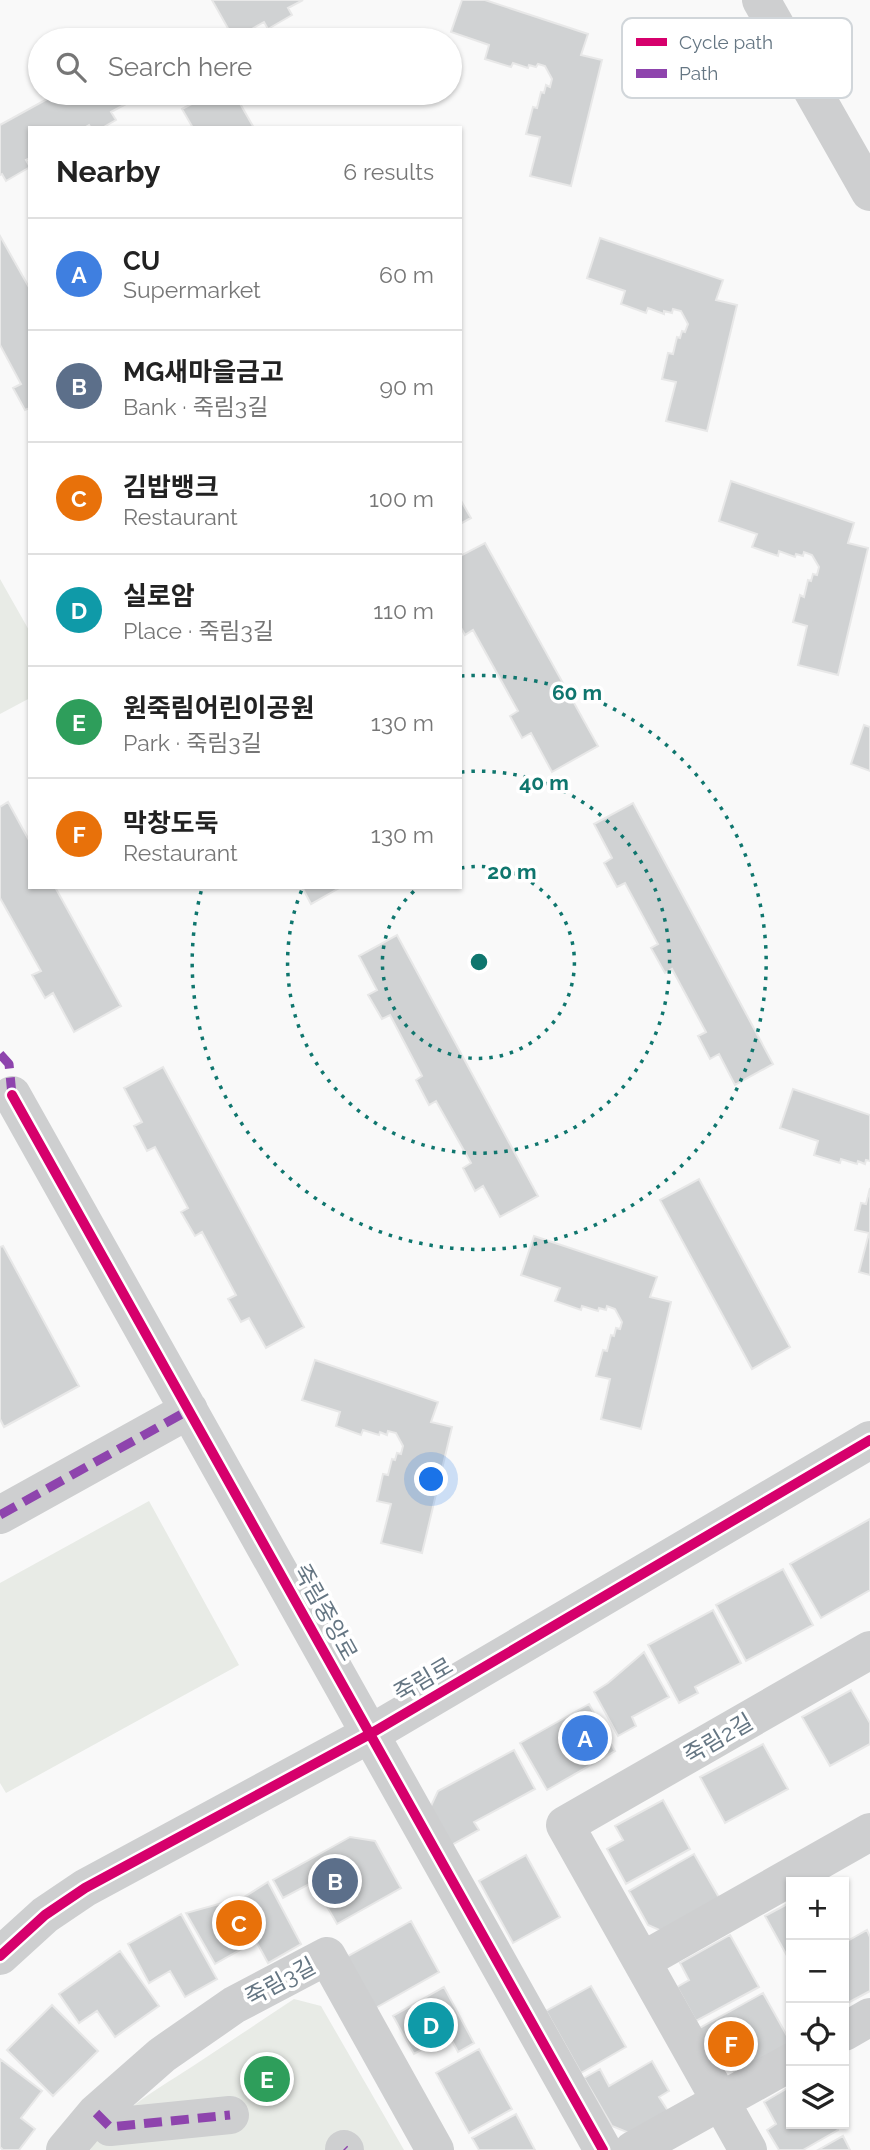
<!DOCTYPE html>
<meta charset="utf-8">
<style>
:root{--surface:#fff;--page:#f6f6f6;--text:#222;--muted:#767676;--line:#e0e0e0;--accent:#1a73e8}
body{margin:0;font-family:Raleway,"Noto Sans KR",sans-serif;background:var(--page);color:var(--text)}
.controls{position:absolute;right:21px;bottom:21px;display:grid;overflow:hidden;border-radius:0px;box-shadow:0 2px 5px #0004}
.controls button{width:63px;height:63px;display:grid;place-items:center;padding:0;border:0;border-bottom:2px solid var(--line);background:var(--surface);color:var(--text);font:35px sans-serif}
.you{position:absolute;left:432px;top:1480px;width:24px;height:24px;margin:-18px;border:5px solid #fff;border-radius:50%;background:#1a73e8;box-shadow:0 0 0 10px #1a73e833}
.badge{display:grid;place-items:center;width:46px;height:46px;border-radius:50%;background:var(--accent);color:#fff;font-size:23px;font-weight:700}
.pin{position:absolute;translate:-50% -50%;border:4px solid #fff;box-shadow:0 2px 7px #0006}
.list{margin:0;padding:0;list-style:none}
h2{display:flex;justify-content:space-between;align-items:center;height:91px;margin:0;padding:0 28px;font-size:30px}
h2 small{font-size:23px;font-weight:400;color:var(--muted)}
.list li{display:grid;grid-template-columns:46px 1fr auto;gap:21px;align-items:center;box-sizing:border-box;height:112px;padding:0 28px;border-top:2px solid var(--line)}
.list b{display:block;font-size:26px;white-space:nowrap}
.list p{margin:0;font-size:23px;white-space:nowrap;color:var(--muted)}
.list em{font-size:23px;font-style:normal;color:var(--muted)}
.icon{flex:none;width:38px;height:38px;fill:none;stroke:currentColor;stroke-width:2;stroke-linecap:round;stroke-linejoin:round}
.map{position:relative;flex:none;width:870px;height:2150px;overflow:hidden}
.search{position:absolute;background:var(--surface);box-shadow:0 2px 5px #0004;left:28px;top:28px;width:434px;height:77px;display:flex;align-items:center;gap:18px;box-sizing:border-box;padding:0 24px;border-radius:38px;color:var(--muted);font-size:26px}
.panel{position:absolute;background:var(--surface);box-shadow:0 2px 5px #0004;left:28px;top:126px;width:434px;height:763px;border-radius:0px}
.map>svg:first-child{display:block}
.green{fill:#e8ebe6}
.building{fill:#d0d2d3;stroke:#e8e8e8;stroke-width:2}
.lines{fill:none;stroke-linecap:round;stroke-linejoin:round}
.minor{stroke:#cecfd0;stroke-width:38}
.quiet{stroke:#8e44ad;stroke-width:9;stroke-dasharray:18 9;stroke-linecap:butt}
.cycleway-casing{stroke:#fff;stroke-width:15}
.cycleway{stroke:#d6006c;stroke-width:10}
.ring{fill:none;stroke:#0f766e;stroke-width:3.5;stroke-dasharray:3.5 7}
.labels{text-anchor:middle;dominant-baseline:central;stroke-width:7;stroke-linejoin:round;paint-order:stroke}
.street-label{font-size:23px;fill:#657683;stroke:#fff}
.key{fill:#fff;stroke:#d1d6da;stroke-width:2}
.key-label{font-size:19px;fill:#657683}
.centre{fill:#0f766e;stroke:#fff;stroke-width:3.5}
.ring-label{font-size:21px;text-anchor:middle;font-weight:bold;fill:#0f766e;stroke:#fff;stroke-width:7;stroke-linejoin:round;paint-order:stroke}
</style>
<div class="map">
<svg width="870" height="2150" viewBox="0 0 870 2150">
<rect width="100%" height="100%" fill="#f9f9f9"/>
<path class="green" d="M 0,579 L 30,632 L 30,698 L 0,714 Z
M 149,1501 L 239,1665 L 6,1793 L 0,1783 L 0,1583 Z
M 294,1999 L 321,2006 L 404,2150 L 90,2150 C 114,2114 154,2091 190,2068 C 225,2045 259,2022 294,1999 Z"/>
<path class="building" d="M 212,0 L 303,0 L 288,8 L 292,15 L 268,29 L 264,22 L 234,39 Z
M 462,0 L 485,0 L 588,34 L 581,55 L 602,60 L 571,186 L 530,176 L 540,137 L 526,134 L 533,107 L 537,108 L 541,92 L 544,93 L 546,85 L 550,87 L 552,79 L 545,66 L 538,64 L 536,67 L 529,65 L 528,68 L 513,63 L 511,67 L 485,59 L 489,45 L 451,32 Z
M 58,93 L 140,93 L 141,96 L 111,112 L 116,120 L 102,128 L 91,128 L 89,125 L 84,128 L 30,128 L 30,158 L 26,160 L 30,167 L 6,181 L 2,174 L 0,175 L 0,125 Z
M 212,93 L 234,93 L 254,128 L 193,128 L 182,109 Z
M 0,236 L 30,289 L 30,408 L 25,410 L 13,388 L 21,384 L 0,345 Z
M 600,238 L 723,280 L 716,300 L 737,305 L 707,431 L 666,421 L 676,382 L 662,379 L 668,353 L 673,354 L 677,337 L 680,338 L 682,331 L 685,332 L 688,324 L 681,311 L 673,309 L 672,313 L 664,311 L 664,314 L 648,308 L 646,313 L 621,304 L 625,291 L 587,278 Z
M 731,481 L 854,523 L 848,543 L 868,548 L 838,675 L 798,665 L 807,626 L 793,622 L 800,595 L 804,597 L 808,580 L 811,581 L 813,574 L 817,575 L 819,567 L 812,555 L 804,552 L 803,556 L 796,554 L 795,557 L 779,551 L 778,556 L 752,547 L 757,534 L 719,521 Z
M 460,499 L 471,518 L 460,524 Z
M 485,543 L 598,746 L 552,772 L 531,733 L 522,738 L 510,716 L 518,711 L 473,630 L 465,635 L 460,626 L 460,556 Z
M 864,725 L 870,727 L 870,771 L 851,764 Z
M 8,802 L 30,842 L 30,887 L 55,887 L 121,1006 L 74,1032 L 53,993 L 45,998 L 32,975 L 41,971 L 0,898 L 0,807 Z
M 633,803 L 773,1064 L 735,1085 L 719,1054 L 710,1059 L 698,1036 L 706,1032 L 672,969 L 665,973 L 651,948 L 658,944 L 625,883 L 617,887 L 604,863 L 612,858 L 594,824 Z
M 302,887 L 341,887 L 311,904 Z
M 397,935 L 538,1196 L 500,1217 L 483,1186 L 475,1191 L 463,1168 L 471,1163 L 436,1101 L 429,1105 L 416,1080 L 422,1076 L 390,1015 L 382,1019 L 368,995 L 377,990 L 359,956 Z
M 163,1067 L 304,1327 L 266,1348 L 249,1318 L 241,1322 L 228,1299 L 236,1295 L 202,1232 L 195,1236 L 181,1212 L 188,1208 L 155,1147 L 147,1151 L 134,1126 L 142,1122 L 124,1088 Z
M 793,1089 L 870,1115 L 870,1161 L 866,1160 L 865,1164 L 858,1161 L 857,1164 L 841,1159 L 840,1163 L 814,1155 L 818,1141 L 780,1128 Z
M 699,1179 L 790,1347 L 752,1369 L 660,1200 Z
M 870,1188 L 870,1275 L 859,1272 L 869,1233 L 855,1230 L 861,1203 L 866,1204 Z
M 534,1236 L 657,1277 L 650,1297 L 671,1302 L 641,1429 L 601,1419 L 610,1379 L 596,1376 L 603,1350 L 607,1351 L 611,1335 L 614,1336 L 616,1328 L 620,1329 L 622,1322 L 615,1309 L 607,1306 L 606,1310 L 599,1308 L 598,1311 L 582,1306 L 581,1310 L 555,1301 L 560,1288 L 521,1275 Z
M 3,1246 L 79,1386 L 4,1427 L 0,1419 L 0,1247 Z
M 315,1360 L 438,1402 L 431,1422 L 452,1427 L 422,1553 L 381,1543 L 391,1504 L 377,1501 L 383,1474 L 388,1475 L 392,1459 L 395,1460 L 397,1453 L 401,1454 L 403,1446 L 396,1433 L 388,1431 L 387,1435 L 380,1432 L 379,1435 L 363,1430 L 361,1435 L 336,1426 L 340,1412 L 302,1400 Z
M 870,1519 L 870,1590 L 821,1618 L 790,1564 Z
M 783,1569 L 813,1625 L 746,1661 L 716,1605 Z
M 713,1610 L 741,1663 L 695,1687 L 698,1693 L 679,1703 L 648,1645 Z
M 644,1652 L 669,1697 L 632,1717 L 636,1726 L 618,1736 L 594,1692 L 608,1683 Z
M 851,1690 L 870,1723 L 870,1744 L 830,1766 L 802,1717 Z
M 589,1704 L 615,1751 L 547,1790 L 520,1743 Z
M 763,1744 L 788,1789 L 725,1823 L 700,1777 Z
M 514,1750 L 535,1789 L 474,1822 L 479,1830 L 450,1846 L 430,1808 L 438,1791 Z
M 663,1800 L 690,1849 L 626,1884 L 607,1849 L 623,1840 L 615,1826 Z
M 350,1837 L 375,1841 L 401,1888 L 337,1924 L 313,1882 L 283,1898 L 273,1880 Z
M 694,1854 L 721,1901 L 666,1933 L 648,1925 L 629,1891 Z
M 526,1855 L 560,1917 L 513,1943 L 479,1881 Z
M 268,1882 L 301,1944 L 268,1963 L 256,1941 L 215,1964 L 186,1913 L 244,1897 Z
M 791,1902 L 791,1963 L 765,1916 Z
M 181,1914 L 217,1979 L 185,1997 L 170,1971 L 149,1983 L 128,1944 Z
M 411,1921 L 439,1972 L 372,2010 L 343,1959 Z
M 867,1930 L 870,1937 L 870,1991 L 844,2005 L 844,1943 Z
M 730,1935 L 759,1987 L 696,2021 L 677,1987 L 689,1980 L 680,1963 Z
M 120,1951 L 159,2006 L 115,2037 L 97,2011 L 79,2023 L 59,1994 Z
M 591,1986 L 626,2047 L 581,2073 L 546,2011 Z
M 444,1987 L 474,2043 L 458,2052 L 449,2035 L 414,2054 L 393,2016 Z
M 763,1993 L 791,2043 L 738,2073 L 717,2063 L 698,2029 Z
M 52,2005 L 98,2051 L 53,2096 L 7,2050 Z
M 479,2049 L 512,2109 L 469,2133 L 436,2073 Z
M 0,2059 L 42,2091 L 21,2118 L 35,2129 L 19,2150 L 3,2150 L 0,2147 Z
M 652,2061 L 669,2091 L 659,2097 L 668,2111 L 629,2133 L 612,2126 L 584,2078 L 600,2069 L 609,2086 Z
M 791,2086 L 791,2124 L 835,2124 L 838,2130 L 803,2150 L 779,2150 L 767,2130 L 776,2124 L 764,2102 Z
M 516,2114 L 535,2150 L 479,2150 L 472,2138 Z
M 843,2136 L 850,2150 L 818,2150 Z"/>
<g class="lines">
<path class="minor" d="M 761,0 L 870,192
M 12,1095 L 603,2150
M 0,1515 L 189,1410
M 0,1956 L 45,1915 L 85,1888 L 370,1734 L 870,1440
M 642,1961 L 870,1832
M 844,2032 L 870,2017
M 96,2113 L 110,2127 L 230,2115
M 344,2149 L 345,2150
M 65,2150 L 96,2113 L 162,2055 L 234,2005 L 327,1956 L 435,2150
M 633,2150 L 791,2062
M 748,2150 L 565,1825 L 870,1650"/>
<path class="quiet" d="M 0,1054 L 9,1064 L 12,1095
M 0,1515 L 189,1410
M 96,2113 L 110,2127 L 230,2115
M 344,2149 L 345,2150"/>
<g class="cycleway-casing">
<path id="cycleway" d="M 12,1095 L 603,2150
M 0,1956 L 45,1915 L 85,1888 L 370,1734 L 870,1440"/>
</g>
<use href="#cycleway" class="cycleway"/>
</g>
<g class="ring">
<path d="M461 868A96 96 0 1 1 419 887"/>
<path d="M461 772A191 191 0 1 1 303 887"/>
<path d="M461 676A287 287 0 1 1 202 888"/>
</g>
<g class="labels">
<g class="street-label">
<text transform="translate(326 1612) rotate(61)">죽림중앙로</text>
<text transform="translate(423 1679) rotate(-30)">죽림로</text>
<text transform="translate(718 1738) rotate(-30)">죽림2길</text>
<text transform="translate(280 1981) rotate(-28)">죽림3길</text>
</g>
</g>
<rect x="622" y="18" width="230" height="80" rx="10" class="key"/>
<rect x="636" y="38" width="31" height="8" fill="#d6006c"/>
<rect x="636" y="69" width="31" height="9" fill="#8e44ad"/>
<g class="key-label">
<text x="679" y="49">Cycle path</text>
<text x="679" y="80">Path</text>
</g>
<circle cx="479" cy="962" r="10" class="centre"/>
<g class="ring-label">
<text x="577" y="700">60 m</text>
<text x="544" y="790">40 m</text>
<text x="512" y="879">20 m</text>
</g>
</svg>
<div class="controls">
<button>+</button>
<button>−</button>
<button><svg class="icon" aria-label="locate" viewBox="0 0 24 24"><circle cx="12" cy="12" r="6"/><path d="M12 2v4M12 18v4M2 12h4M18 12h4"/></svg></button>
<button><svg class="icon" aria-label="layers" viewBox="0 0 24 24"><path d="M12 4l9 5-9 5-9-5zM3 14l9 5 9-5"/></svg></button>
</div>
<div class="you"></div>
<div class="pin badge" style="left:585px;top:1738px;background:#3f7fe0">A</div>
<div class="pin badge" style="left:335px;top:1881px;background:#5c6f8a">B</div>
<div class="pin badge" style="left:239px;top:1923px;background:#e8710a">C</div>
<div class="pin badge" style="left:431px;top:2025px;background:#0f9aa8">D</div>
<div class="pin badge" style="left:267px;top:2079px;background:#2e9e5b">E</div>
<div class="pin badge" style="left:731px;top:2044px;background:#e8710a">F</div>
<div class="search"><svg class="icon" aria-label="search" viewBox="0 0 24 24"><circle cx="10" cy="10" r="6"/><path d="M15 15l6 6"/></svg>Search here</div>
<section class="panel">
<h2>Nearby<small>6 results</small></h2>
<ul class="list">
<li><span class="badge" style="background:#3f7fe0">A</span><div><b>CU</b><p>Supermarket</p></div><em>60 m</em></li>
<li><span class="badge" style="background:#5c6f8a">B</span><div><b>MG새마을금고</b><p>Bank · 죽림3길</p></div><em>90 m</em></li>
<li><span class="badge" style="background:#e8710a">C</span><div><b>김밥뱅크</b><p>Restaurant</p></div><em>100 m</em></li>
<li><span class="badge" style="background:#0f9aa8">D</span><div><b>실로암</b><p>Place · 죽림3길</p></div><em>110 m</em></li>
<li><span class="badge" style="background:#2e9e5b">E</span><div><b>원죽림어린이공원</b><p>Park · 죽림3길</p></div><em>130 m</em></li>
<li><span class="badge" style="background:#e8710a">F</span><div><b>막창도둑</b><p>Restaurant</p></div><em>130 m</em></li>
</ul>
</section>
</div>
